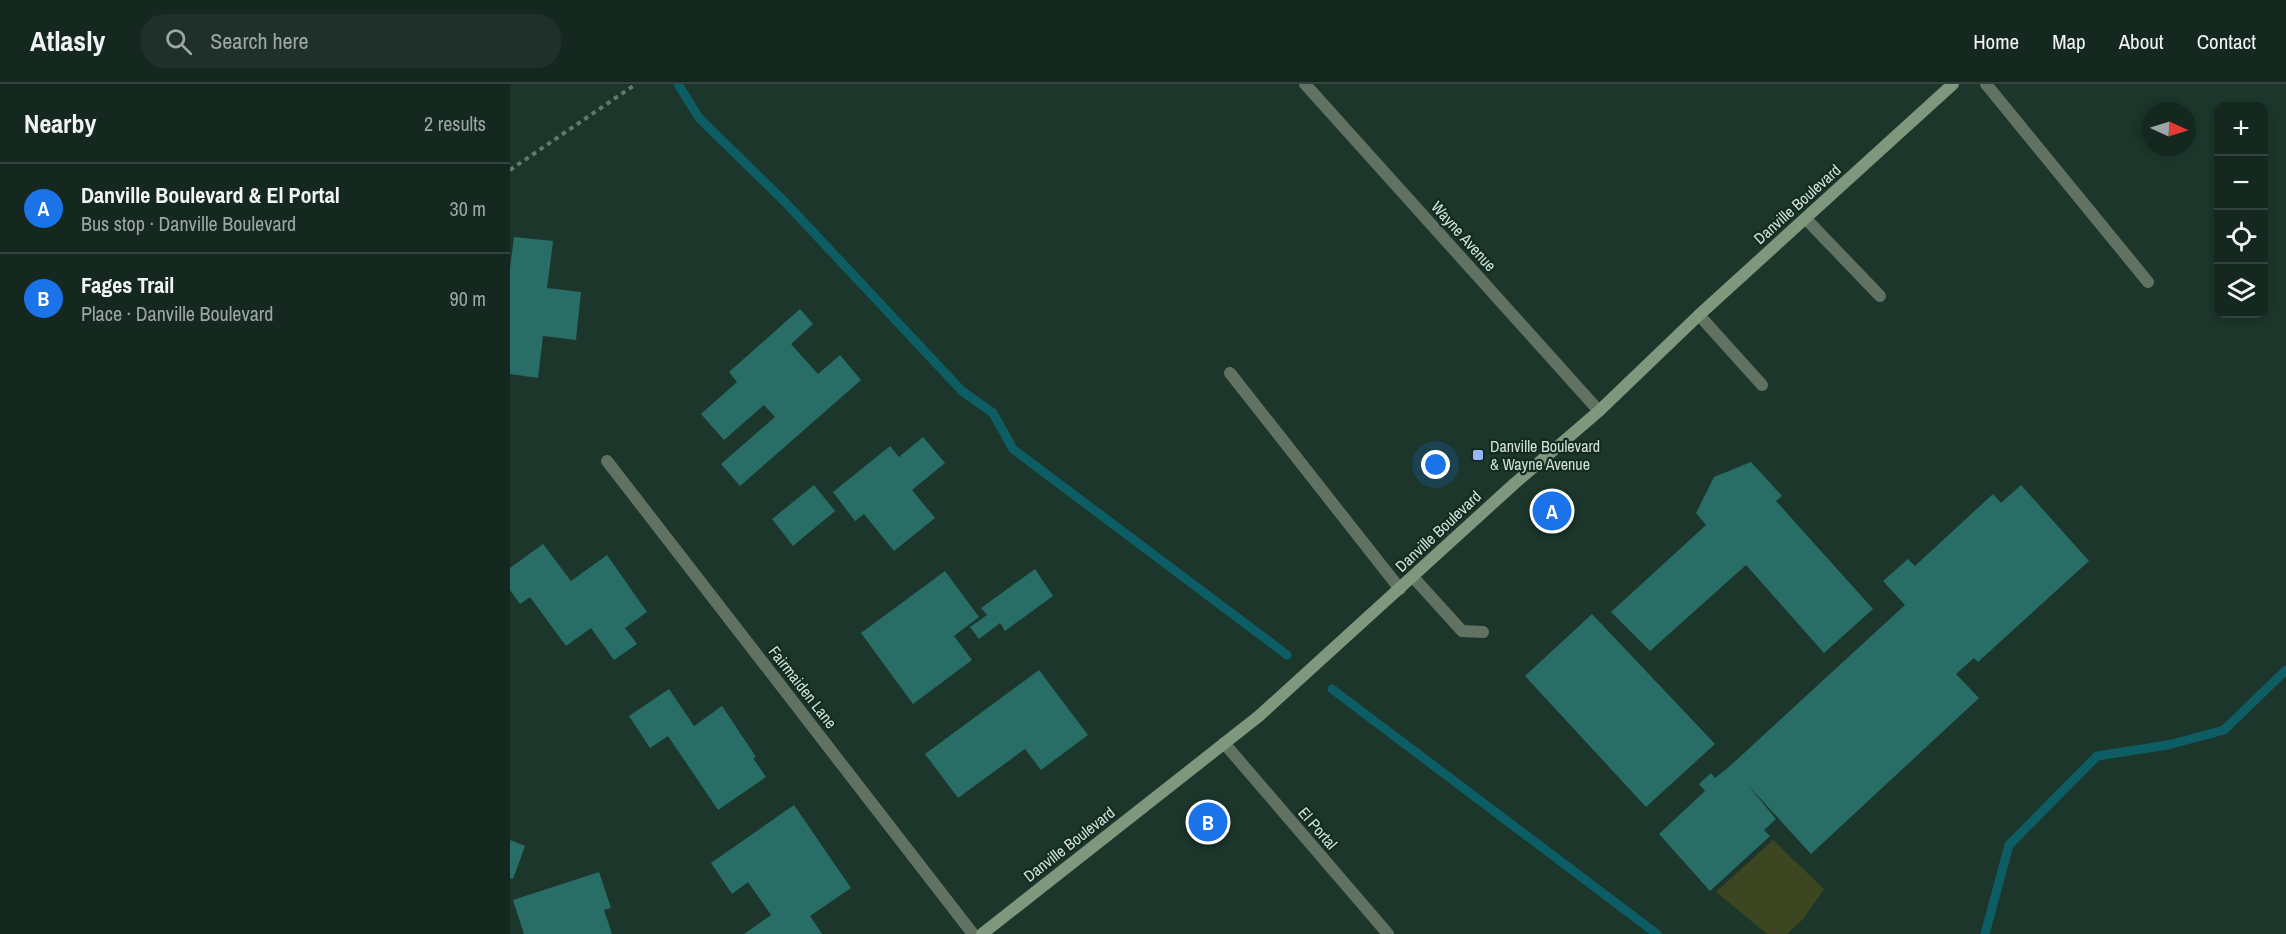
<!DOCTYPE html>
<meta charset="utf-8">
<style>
:root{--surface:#152820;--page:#1e3029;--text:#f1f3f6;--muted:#9da6a5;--line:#34443e;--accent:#1a73e8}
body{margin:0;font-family:"Archivo Narrow",sans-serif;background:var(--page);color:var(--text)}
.controls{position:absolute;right:18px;top:18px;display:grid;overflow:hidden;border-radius:12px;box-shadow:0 3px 9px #0003}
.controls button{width:54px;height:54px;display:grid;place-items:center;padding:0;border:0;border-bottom:2px solid var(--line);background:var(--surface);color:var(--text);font:30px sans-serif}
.compass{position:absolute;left:1632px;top:18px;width:54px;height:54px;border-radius:50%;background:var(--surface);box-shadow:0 3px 9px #0003;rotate:94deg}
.you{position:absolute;left:926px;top:381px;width:21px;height:21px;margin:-15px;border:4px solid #fff;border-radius:50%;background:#1a73e8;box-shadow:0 0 0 9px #1a73e833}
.badge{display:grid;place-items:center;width:39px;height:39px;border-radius:50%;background:var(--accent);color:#fff;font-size:20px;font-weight:700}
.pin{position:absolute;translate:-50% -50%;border:3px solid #fff;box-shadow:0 2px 6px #0006}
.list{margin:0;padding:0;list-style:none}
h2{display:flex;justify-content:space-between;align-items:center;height:78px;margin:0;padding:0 24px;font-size:26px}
h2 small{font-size:20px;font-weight:400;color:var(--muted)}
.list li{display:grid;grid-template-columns:39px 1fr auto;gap:18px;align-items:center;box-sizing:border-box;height:90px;padding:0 24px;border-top:2px solid var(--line)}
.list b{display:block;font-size:22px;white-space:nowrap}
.list p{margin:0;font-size:20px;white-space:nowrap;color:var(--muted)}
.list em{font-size:20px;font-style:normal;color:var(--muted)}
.icon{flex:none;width:33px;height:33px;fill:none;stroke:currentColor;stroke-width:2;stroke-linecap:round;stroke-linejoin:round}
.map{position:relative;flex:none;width:1776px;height:850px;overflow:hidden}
header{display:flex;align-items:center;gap:36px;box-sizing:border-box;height:84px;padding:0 30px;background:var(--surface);border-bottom:2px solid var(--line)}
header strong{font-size:28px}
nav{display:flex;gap:33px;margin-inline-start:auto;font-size:21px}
.search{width:420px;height:54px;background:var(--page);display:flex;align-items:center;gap:15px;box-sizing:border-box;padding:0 21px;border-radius:24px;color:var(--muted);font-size:22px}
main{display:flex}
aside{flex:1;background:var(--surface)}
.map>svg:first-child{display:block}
.green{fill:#3c4722}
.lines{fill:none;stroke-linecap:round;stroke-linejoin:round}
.stream{stroke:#0d5d64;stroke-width:9}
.building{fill:#286e66}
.path{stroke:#62786e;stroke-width:4;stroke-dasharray:4.5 4.5;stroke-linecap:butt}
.lane{stroke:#627262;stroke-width:12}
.street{stroke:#627262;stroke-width:12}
.secondary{stroke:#7e977d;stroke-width:12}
.poi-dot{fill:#97b6fd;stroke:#122c21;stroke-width:2}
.labels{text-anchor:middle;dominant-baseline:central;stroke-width:4.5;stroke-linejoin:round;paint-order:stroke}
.street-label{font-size:16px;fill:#d1e0d8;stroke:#122c21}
.poi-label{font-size:16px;fill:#d1e0d8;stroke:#122c21;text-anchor:start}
</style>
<header>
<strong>Atlasly</strong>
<div class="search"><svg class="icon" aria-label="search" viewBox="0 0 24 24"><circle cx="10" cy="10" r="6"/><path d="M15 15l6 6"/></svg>Search here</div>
<nav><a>Home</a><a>Map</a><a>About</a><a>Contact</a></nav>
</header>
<main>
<aside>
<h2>Nearby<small>2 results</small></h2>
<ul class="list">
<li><span class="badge">A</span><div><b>Danville Boulevard &amp; El Portal</b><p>Bus stop · Danville Boulevard</p></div><em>30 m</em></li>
<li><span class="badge">B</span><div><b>Fages Trail</b><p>Place · Danville Boulevard</p></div><em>90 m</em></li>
</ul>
</aside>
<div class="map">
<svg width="1776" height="850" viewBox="0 0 1776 850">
<rect width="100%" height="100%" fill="#1c362b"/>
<path class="green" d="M 1263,756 L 1314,805 L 1293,835 L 1277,850 L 1257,850 L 1206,808 Z"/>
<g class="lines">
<path class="stream" d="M 168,0 L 189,34 L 274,117 L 452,307 L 483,329 L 503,365 L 777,571
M 822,605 L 1147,850
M 1475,850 L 1499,761 L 1587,672 L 1658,661 L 1714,646 L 1776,586"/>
</g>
<path class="building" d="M 4,153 L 43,157 L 37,204 L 71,208 L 66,256 L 33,252 L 28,294 L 0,290 L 0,184 Z
M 290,225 L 303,240 L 281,260 L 308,290 L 330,271 L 351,296 L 230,402 L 211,380 L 265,333 L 254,321 L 214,356 L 191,330 L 227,298 L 219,288 Z
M 413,353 L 435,379 L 402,406 L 425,434 L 384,467 L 354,430 L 345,437 L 323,408 L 380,362 L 389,373 Z
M 1241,378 L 1272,412 L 1266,417 L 1363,525 L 1314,569 L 1236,481 L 1140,567 L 1101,528 L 1196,441 L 1186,429 L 1204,393 Z
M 304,401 L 325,427 L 283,462 L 262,435 Z
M 1511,401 L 1579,477 L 1468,578 L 1464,574 L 1446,590 L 1469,614 L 1301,770 L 1237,700 L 1266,735 L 1254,746 L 1260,752 L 1200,807 L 1149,750 L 1195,707 L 1189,700 L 1201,689 L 1205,694 L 1220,682 L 1395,521 L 1373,497 L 1398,475 L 1405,482 L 1483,410 L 1491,419 Z
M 33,460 L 61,497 L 97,471 L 137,528 L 115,544 L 127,560 L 104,576 L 81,544 L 56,562 L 20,513 L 10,520 L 0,506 L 0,484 Z
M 525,485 L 543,512 L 495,547 L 490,539 L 469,555 L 460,543 L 477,531 L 471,524 Z
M 435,487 L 469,533 L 444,552 L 462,576 L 403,620 L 351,549 Z
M 1082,530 L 1205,660 L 1136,723 L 1015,592 Z
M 529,586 L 578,651 L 531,686 L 515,665 L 448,714 L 415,670 Z
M 159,605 L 184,642 L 212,622 L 246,673 L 243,674 L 256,693 L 208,726 L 158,652 L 140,664 L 119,632 Z
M 284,721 L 341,804 L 300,832 L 312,850 L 234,850 L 261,831 L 238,798 L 222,810 L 201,779 Z
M 0,756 L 15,762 L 3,795 L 0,794 Z
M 89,788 L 101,824 L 94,826 L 102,850 L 14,850 L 3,816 Z"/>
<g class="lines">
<path class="path" d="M 0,86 L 126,0"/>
<path class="lane" d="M 1476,0 L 1638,198
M 1296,135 L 1370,212
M 1189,231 L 1252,301
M 720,289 L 890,505
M 903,493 L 952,547 L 973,548"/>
<path class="street" d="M 795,0 L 1089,327
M 97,377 L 463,850
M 714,659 L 878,850"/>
<path class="secondary" d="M 472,850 L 749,632 L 1004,400 L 1089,327 L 1189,231 L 1443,0"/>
</g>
<rect class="poi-dot" x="962" y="365" width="12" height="12" rx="3"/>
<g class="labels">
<g class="street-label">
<text transform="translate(1287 120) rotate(-42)">Danville Boulevard</text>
<text transform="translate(954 152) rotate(48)">Wayne Avenue</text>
<text transform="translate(928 447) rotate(-43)">Danville Boulevard</text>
<text transform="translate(293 603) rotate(52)">Fairmaiden Lane</text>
<text transform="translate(808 744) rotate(49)">El Portal</text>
<text transform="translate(559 760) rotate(-38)">Danville Boulevard</text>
</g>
<g class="poi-label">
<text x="980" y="362">Danville Boulevard<tspan x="980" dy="18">&amp; Wayne Avenue</tspan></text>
</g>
</g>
</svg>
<div class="controls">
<button>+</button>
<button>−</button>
<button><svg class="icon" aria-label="locate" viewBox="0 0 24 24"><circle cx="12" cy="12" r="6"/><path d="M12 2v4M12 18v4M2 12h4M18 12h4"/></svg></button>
<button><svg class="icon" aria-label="layers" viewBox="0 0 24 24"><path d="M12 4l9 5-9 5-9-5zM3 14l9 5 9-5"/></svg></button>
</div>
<svg class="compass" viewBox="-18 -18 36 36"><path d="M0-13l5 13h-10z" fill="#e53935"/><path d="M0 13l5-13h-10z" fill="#9da6a5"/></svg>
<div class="you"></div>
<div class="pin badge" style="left:1042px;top:427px">A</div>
<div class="pin badge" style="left:698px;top:738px">B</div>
</div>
</main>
